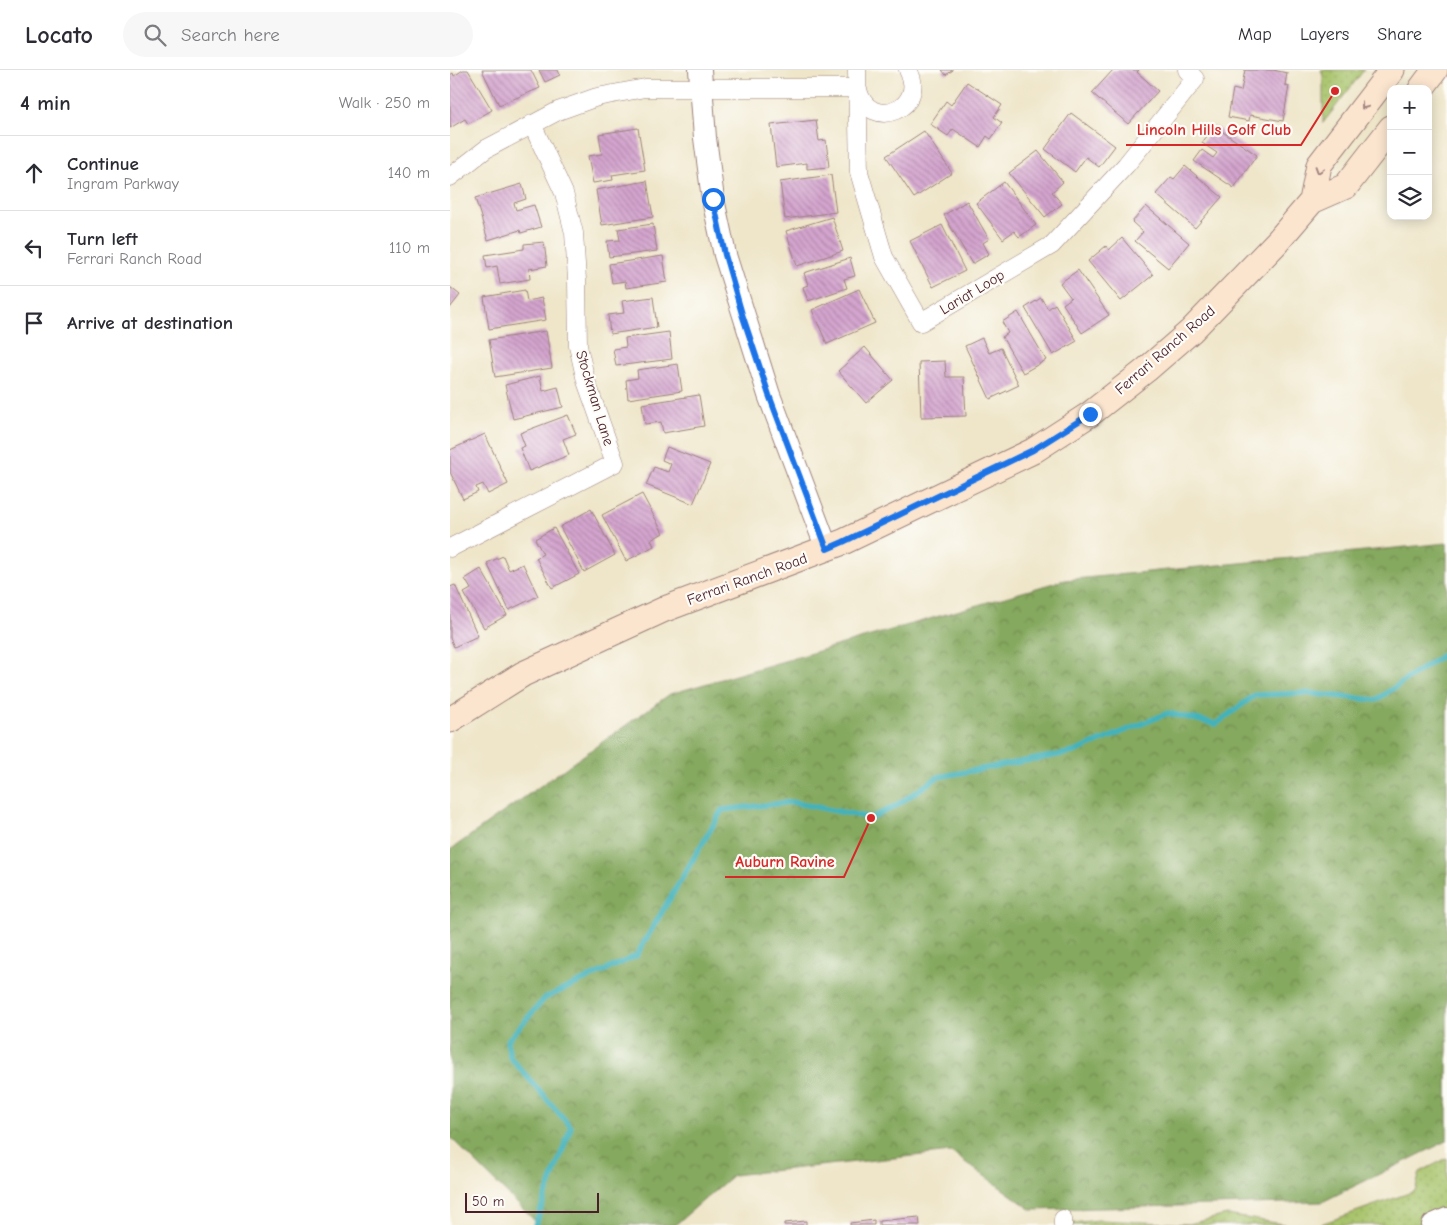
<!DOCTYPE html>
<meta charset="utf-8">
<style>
:root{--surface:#fff;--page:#f7f7f7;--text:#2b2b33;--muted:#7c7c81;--line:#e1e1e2}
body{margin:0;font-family:"Comic Neue",sans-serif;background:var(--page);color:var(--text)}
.controls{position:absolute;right:15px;top:15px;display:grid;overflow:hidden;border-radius:10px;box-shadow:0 2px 12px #0003}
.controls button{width:45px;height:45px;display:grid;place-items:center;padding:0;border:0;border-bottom:1px solid var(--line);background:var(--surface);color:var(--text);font:25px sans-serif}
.scale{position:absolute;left:15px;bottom:12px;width:134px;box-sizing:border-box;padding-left:5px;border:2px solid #4a1f2b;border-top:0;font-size:14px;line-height:18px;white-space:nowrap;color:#4a1f2b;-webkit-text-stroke:4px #fdfcf7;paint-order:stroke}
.stop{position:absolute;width:15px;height:15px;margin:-11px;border:4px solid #1a73e8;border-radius:50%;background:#fff}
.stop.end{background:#1a73e8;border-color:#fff;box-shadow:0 1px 5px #0008}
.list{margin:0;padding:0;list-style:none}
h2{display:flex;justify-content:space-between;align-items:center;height:65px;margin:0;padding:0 20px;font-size:21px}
h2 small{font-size:16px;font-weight:400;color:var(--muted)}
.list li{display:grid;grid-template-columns:32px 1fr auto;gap:15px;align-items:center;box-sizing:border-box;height:75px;padding:0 20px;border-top:1px solid var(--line)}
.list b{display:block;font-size:19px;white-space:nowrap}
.list p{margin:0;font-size:16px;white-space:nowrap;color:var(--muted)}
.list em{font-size:16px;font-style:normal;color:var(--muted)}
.icon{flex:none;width:28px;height:28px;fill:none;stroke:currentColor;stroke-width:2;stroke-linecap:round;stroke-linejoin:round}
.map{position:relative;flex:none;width:997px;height:1155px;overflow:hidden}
header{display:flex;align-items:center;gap:30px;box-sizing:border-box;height:70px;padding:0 25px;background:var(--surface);border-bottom:1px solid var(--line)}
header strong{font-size:24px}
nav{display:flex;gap:28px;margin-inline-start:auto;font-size:18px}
.search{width:350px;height:45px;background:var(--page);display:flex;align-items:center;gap:12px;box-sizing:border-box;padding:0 18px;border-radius:28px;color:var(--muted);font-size:19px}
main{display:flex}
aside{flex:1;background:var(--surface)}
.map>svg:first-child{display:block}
.grass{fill:url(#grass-dots);stroke:#78714a}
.forest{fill:url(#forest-crowns);stroke:#686444}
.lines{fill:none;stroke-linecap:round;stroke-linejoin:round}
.stream{stroke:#42b2bb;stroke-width:5.5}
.building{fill:url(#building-back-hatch)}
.minor-casing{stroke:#9c827a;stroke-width:19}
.tertiary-casing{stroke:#9c827a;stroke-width:24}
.secondary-casing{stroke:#9c827a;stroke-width:27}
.minor{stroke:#fff;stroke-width:18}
.tertiary{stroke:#fff;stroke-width:22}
.secondary{stroke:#fbe5cf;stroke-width:25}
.oneway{stroke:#a2827d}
.route{stroke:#1a73e8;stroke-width:6}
.labels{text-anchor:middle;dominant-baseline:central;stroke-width:4.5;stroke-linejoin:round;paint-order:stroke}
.street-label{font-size:15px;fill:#4a1f2b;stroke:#fdfcf7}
.leader{fill:none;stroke:#d62828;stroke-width:2}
.callout-dot{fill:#d62828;stroke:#fdfcf7;stroke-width:2}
.callout-label{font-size:16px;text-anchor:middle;font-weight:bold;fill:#d62828;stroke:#fdfcf7;stroke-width:4.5;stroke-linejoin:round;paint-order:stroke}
</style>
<header>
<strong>Locato</strong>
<div class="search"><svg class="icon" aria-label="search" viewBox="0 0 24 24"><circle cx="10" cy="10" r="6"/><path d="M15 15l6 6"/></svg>Search here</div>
<nav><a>Map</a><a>Layers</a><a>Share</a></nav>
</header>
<main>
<aside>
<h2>4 min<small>Walk · 250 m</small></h2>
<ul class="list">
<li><svg class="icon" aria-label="ahead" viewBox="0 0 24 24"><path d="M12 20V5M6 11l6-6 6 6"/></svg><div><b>Continue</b><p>Ingram Parkway</p></div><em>140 m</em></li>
<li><svg class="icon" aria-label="left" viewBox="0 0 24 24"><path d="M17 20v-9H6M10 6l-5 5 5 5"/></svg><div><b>Turn left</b><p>Ferrari Ranch Road</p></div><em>110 m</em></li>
<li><svg class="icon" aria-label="arrive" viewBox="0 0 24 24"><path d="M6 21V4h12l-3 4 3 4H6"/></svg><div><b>Arrive at destination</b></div></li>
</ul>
</aside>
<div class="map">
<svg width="997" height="1155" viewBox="0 0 997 1155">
<defs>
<pattern id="grass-dots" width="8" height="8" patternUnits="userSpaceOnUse" patternTransform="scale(1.25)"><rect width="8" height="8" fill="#a7c36a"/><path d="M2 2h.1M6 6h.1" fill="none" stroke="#91a75c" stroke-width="1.8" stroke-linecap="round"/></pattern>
<pattern id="forest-crowns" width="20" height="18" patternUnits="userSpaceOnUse" patternTransform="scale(1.25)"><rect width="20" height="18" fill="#85a95e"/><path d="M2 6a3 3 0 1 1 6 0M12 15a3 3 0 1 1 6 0" fill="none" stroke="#6f894e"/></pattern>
<pattern id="building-back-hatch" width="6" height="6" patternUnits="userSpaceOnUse" patternTransform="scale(1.25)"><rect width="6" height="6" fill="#d4a5cf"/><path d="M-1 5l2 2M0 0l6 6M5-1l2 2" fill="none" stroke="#ae86a8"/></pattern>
</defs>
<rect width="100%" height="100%" fill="#fdfcf7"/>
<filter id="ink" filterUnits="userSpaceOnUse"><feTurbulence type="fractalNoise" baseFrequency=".02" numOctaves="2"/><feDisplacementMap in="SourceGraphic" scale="10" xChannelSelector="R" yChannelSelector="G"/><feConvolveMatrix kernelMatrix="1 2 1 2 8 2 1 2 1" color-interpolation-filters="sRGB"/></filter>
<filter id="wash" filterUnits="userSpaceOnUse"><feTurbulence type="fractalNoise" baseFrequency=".0096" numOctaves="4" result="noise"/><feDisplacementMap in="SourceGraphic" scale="20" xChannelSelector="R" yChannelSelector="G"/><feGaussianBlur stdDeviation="1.12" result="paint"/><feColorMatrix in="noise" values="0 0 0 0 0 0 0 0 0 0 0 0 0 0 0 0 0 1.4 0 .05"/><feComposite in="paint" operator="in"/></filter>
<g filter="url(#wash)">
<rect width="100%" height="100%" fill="#efe6ca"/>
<path class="grass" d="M 871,0 L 914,0 L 873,53 L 873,6 Z
M 997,1088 L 997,1142 L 965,1155 L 868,1155 L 965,1121 L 970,1102 Z
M 777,1145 L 839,1155 L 622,1155 L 622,1153 L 649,1150 L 738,1154 Z"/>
<path class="forest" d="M 997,473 L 997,1071 L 872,1132 L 582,1140 L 501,1082 L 283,1105 L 225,1155 L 89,1155 L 0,1067 L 0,780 L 220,624 L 614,510 Z"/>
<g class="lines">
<path class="stream" d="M 85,1155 L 121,1057 L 60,987 L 57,971 L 95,928 L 186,886 L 272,740 L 342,732 L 421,748 L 444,737 L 488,707 L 624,682 L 718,643 L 766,654 L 805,625 L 855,623 L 926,630 L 997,582"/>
</g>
<g id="blocks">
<path class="building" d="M 13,0 L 18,0 L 42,40 L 18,54 L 15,49 L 0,58 L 0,5 L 3,3 L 4,6 Z
M 32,0 L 81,0 L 90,18 L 49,35 Z
M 89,0 L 108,0 L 110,5 L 95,12 Z
M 492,0 L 503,0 L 496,5 Z
M 663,0 L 689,0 L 687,2 L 708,21 L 678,54 L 642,23 Z
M 795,0 L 823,0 L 837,3 L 835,15 L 839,16 L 833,51 L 800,45 L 799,51 L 778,47 L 783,19 L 791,21 Z
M 517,12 L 552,35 L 544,47 L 552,53 L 541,69 L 537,66 L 530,77 L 503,59 L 498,66 L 480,54 L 496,31 L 501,35 Z
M 621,43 L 665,76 L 649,97 L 636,87 L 625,102 L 595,79 Z
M 366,50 L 369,71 L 376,70 L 379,97 L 357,99 L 357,93 L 326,97 L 321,55 Z
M 764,56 L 807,85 L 784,118 L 744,91 L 752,80 L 763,88 L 767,83 L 752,73 Z
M 188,58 L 195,100 L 162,105 L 163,110 L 143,113 L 138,86 L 152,84 L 149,64 Z
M 474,61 L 502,103 L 464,128 L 436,86 Z
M 588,81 L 613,112 L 602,122 L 612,134 L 595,147 L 559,103 Z
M 735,96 L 772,127 L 745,158 L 706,124 L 721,107 L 724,109 Z
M 381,105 L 386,142 L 335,149 L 330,112 Z
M 197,111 L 203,147 L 152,155 L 146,120 Z
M 554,112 L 586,155 L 569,167 L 564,161 L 553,169 L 526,133 Z
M 72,114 L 76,129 L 64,133 L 66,140 L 84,135 L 91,157 L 71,163 L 70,160 L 38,170 L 25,128 Z
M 517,131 L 539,169 L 533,173 L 539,184 L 522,194 L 494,145 Z
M 696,136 L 739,173 L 718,198 L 685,171 L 693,162 L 682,152 Z
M 382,147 L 393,181 L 347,196 L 336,161 Z
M 203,154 L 207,181 L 159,187 L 157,171 L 170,170 L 168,159 Z
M 492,155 L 515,201 L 483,217 L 460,171 Z
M 672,168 L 703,205 L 671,231 L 638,191 L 656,176 L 659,180 Z
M 94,172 L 97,196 L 79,199 L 80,209 L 50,214 L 47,196 L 37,198 L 35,185 L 74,179 L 74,174 Z
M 213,186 L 217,212 L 176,218 L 175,211 L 162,213 L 159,194 Z
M 400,188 L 405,206 L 394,209 L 397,218 L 358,231 L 353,217 L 358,215 L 354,203 Z
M 628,200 L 659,245 L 632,263 L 613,234 L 621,228 L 610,213 Z
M 0,217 L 10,225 L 0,238 Z
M 409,219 L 425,253 L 377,274 L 362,240 Z
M 75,220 L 77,231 L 92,228 L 96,250 L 39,259 L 34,227 Z
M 203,227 L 207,257 L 160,264 L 158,245 L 174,243 L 172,231 Z
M 591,228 L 598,239 L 605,234 L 627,271 L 603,285 L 575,238 Z
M 568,242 L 596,290 L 573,303 L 552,267 L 558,263 L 552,252 Z
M 96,261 L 102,298 L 45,307 L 39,270 Z
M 219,262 L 222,289 L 166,296 L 163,279 L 176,277 L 175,268 Z
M 532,268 L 539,283 L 551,278 L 569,315 L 540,329 L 515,276 Z
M 415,277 L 443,310 L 416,333 L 388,301 Z
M 495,291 L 496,307 L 514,307 L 516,346 L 471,347 L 469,292 Z
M 228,294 L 232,321 L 178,329 L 176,310 L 188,308 L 187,300 Z
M 90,306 L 93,321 L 108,317 L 113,337 L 63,349 L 55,315 Z
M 249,325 L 254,356 L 213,363 L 211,352 L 195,354 L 192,334 Z
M 118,345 L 126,364 L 113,369 L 119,385 L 79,401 L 70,378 L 75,376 L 70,363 Z
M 35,364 L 58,414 L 38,424 L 33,414 L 26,417 L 28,422 L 13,429 L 0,402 L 0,380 Z
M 217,377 L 260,394 L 243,434 L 196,415 L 204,397 L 218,402 L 221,394 L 212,390 Z
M 192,424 L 213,463 L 201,470 L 204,476 L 176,491 L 152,445 Z
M 141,439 L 165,485 L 134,502 L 110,457 Z
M 104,458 L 129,504 L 102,518 L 86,488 L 93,484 L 85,469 Z
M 53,486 L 59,500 L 73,494 L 88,526 L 59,540 L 37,493 Z
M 31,499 L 57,545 L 34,558 L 14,523 L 21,519 L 15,509 Z
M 5,515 L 28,566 L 4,577 L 0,568 L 0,517 Z
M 469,1147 L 470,1155 L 429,1155 L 429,1151 Z
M 424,1150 L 424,1155 L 400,1155 L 400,1153 Z
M 356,1151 L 356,1155 L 334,1155 L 334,1153 Z"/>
</g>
</g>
<g filter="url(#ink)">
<use href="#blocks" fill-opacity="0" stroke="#9c827a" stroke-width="1"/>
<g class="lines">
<g class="minor-casing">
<path id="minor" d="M 407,0 L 409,102 L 434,187 L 471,252 L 602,175 L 676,95 L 745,9 L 737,0
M 408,20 C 420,64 479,37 458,0
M 0,107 L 36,79 L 108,41 L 147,27 L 195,18 L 407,18
M 0,478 L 165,393 L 136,311 L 128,276 L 127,210 L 124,163 L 114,123 L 82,54
M 613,1149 L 613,1155"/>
</g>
<g class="tertiary-casing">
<path id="tertiary" d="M 250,0 L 255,68 L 263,129 L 275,185 L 319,325 L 377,479
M 983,1155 L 997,1149"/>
</g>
<g class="secondary-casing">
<path id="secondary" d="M 971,19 L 985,0
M 862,131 L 869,95 L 942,0
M 0,650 L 73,604 L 215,539 L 393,472 L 583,381 L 640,344 L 696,300 L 741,261 L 827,172 L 862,131 L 896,116 L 941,58"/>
</g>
<use href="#minor" class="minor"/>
<use href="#tertiary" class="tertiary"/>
<use href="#secondary" class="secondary"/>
</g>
<defs><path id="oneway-chevron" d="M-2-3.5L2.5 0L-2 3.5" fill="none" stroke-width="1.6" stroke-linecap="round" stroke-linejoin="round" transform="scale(1.25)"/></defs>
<g class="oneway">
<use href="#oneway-chevron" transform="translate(914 36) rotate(127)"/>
<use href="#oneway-chevron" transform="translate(869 100) rotate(108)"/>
</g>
</g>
<g class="lines" filter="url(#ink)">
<path class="route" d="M 263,129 L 275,185 L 292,244 L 319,325 L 377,479 L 393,472 L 583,380 L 640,344"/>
</g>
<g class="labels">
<g class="street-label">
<text transform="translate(522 222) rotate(-31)">Lariat Loop</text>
<text transform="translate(715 280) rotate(-41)">Ferrari Ranch Road</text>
<text transform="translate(145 328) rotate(73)">Stockman Lane</text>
<text transform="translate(297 509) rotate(-20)">Ferrari Ranch Road</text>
</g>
</g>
<path class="leader" d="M885 21L851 75H676M421 748L394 807H275"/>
<g class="callout-dot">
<circle cx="885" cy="21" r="5"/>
<circle cx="421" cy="748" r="5"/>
</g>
<g class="callout-label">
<text x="764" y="65">Lincoln Hills Golf Club</text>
<text x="335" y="797">Auburn Ravine</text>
</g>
</svg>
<div class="controls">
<button>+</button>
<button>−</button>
<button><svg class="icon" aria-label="layers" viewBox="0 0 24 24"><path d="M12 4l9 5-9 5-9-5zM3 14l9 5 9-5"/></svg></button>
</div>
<div class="scale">50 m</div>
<div class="stop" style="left:263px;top:129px"></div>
<div class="stop end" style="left:640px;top:344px"></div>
</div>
</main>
